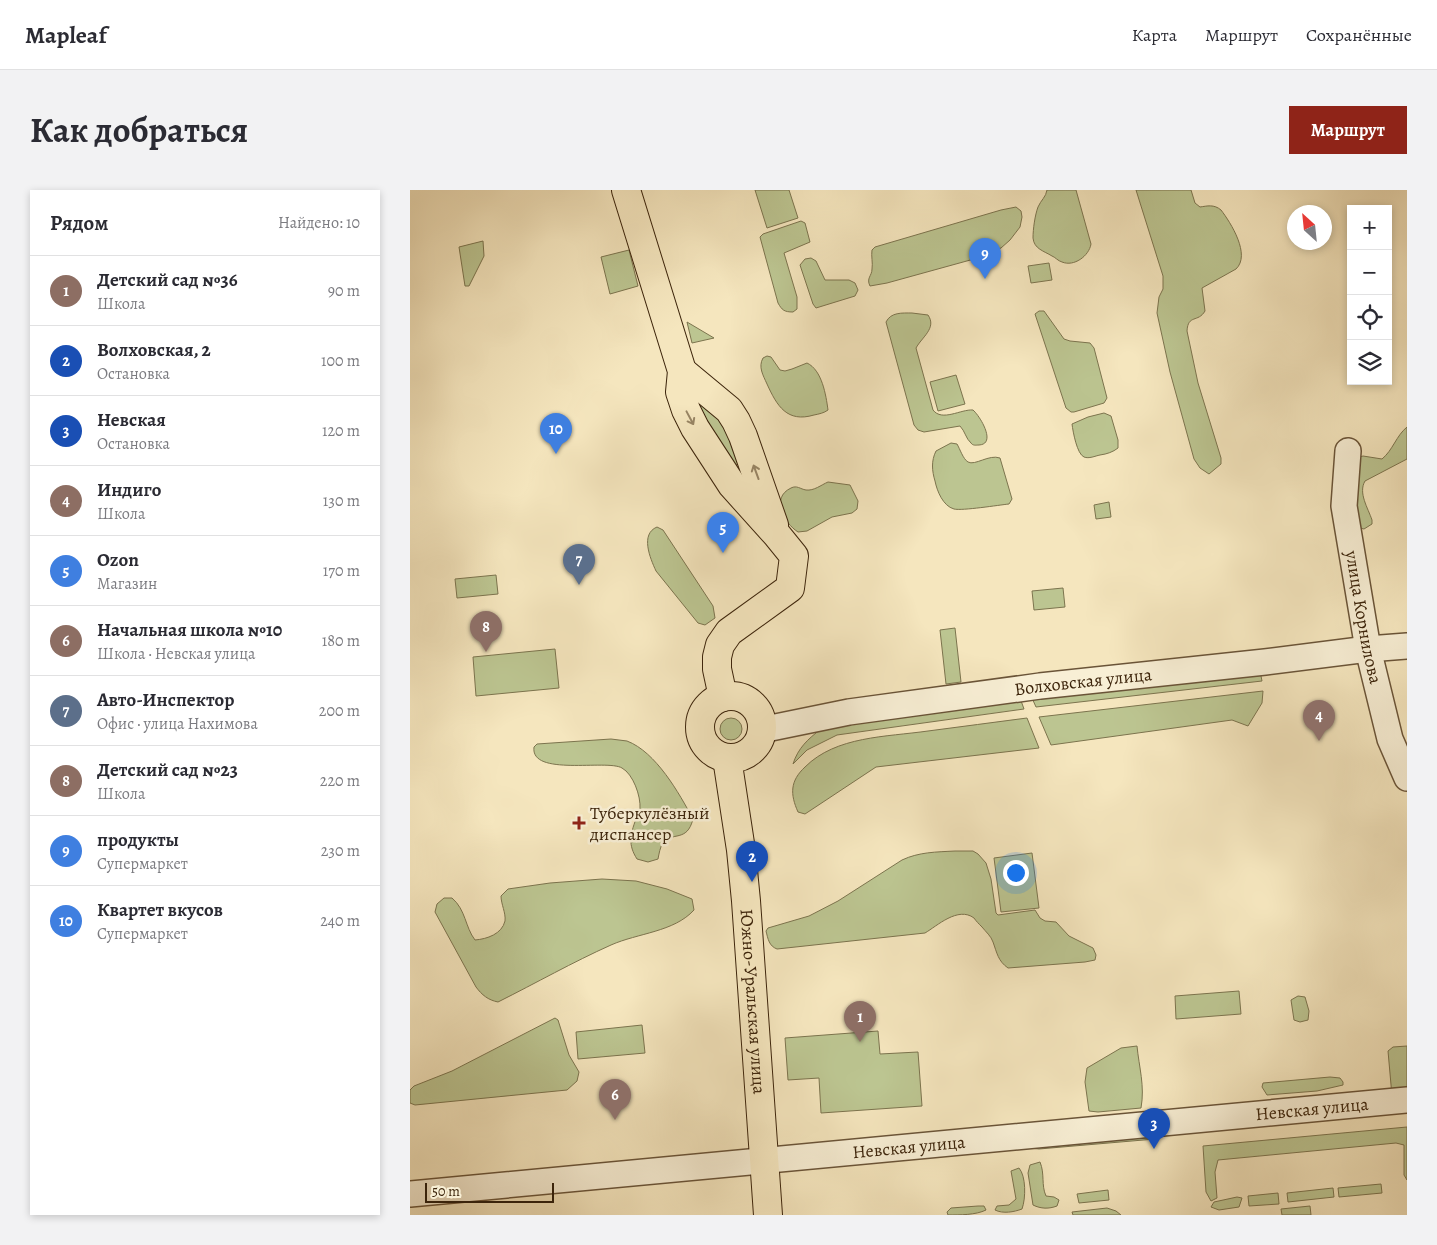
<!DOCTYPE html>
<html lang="ru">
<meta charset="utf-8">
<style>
:root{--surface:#fff;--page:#f2f2f3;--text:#2b2b33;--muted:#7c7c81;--line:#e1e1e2;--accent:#8f2418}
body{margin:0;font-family:Alegreya,serif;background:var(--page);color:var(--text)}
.controls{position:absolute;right:15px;top:15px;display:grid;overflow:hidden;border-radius:0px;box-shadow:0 2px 8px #0003}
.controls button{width:45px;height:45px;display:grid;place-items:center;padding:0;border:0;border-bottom:1px solid var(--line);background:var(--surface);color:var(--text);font:25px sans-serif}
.compass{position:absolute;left:877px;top:15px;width:45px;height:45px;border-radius:50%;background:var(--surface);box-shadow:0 2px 8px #0003;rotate:333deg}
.scale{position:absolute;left:15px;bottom:12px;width:129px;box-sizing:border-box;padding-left:5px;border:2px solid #3c240b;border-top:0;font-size:14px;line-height:18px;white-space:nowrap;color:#3c240b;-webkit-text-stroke:4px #f8efd5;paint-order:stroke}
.you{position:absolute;left:605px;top:682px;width:18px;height:18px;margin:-12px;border:4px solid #fff;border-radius:50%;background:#1a73e8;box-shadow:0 0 0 8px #1a73e833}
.badge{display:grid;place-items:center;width:32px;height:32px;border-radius:50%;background:var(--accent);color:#fff;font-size:16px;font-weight:700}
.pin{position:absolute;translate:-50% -41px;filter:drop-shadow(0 1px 2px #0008)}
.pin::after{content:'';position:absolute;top:26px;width:18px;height:15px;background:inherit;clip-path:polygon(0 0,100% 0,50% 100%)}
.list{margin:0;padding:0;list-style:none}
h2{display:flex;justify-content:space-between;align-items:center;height:65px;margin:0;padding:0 20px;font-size:21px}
h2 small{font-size:16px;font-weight:400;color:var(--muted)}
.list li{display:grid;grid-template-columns:32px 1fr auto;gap:15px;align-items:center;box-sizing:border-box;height:70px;padding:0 20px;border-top:1px solid var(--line)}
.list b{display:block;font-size:19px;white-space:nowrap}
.list p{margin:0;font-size:16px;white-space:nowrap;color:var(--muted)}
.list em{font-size:16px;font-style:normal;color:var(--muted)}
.icon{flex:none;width:28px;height:28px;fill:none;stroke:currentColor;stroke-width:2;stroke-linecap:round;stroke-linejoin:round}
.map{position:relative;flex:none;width:997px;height:1025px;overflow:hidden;border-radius:0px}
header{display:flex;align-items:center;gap:30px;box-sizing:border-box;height:70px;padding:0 25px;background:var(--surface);border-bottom:1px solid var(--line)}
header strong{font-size:24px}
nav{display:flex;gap:28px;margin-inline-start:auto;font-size:18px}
.intro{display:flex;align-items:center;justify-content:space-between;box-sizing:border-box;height:120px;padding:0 30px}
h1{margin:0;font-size:35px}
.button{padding:12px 22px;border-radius:0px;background:var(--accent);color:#fff;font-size:18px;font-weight:700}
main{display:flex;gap:30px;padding:0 30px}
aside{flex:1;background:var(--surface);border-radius:0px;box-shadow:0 2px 8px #0003}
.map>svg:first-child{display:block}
.green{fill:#bcc591;stroke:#7c744e}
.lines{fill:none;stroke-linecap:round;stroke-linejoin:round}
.minor-casing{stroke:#6a5438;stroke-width:28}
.major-casing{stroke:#3c240b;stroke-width:30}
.minor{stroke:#f8efd5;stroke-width:25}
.major{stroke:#f5e6be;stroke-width:28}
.oneway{stroke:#988564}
.poi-dot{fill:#8f2418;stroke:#f8efd5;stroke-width:2}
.labels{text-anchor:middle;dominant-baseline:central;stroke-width:5;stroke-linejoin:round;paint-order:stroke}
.street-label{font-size:18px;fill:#3c240b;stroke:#f8efd5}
.poi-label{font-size:18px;fill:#3c240b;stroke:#f8efd5;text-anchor:start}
</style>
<header>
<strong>Mapleaf</strong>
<nav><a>Карта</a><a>Маршрут</a><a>Сохранённые</a></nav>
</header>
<div class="intro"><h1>Как добраться</h1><a class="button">Маршрут</a></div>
<main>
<aside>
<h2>Рядом<small>Найдено: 10</small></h2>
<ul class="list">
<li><span class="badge" style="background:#8d6e63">1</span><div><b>Детский сад №36</b><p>Школа</p></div><em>90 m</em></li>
<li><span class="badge" style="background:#1a4fb4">2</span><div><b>Волховская, 2</b><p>Остановка</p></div><em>100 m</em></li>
<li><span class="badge" style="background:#1a4fb4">3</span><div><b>Невская</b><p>Остановка</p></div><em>120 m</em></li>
<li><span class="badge" style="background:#8d6e63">4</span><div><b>Индиго</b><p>Школа</p></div><em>130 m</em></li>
<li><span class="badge" style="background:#3f7fe0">5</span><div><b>Ozon</b><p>Магазин</p></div><em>170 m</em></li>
<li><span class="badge" style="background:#8d6e63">6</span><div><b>Начальная школа №10</b><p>Школа · Невская улица</p></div><em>180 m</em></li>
<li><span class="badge" style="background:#5c6f8a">7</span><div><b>Авто-Инспектор</b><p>Офис · улица Нахимова</p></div><em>200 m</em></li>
<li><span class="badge" style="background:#8d6e63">8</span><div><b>Детский сад №23</b><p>Школа</p></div><em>220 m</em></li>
<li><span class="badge" style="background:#3f7fe0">9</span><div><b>продукты</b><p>Супермаркет</p></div><em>230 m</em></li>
<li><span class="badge" style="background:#3f7fe0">10</span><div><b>Квартет вкусов</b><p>Супермаркет</p></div><em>240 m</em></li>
</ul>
</aside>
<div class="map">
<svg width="997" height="1025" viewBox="0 0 997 1025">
<rect width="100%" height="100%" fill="#f5e6be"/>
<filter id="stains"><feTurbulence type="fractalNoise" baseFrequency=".004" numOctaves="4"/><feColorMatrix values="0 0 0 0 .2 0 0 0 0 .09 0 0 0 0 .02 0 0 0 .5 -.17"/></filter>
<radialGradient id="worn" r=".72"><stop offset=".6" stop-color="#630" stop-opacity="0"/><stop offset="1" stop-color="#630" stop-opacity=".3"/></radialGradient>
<path class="green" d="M 345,0 L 379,0 L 388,28 L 357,38 Z
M 637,0 L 666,0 L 681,54 C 679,66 664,77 652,72 C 648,71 645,67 642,66 C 634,61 624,59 623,48 C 623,39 625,25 628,17 C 631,10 636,7 637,0 Z
M 726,0 L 781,0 L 785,13 L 790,17 C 797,16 804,14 811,20 C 821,33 841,65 826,79 L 792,98 L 795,121 C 788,133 778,124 777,141 L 788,193 L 811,268 L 811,274 L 799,284 L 790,278 L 784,269 L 760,182 L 747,123 L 749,107 L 753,99 L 753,86 Z
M 606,17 L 611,21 L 612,27 L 610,37 L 600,50 L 591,58 L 564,69 L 477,93 L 460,96 C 456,88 462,86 462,79 C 463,73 461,66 462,60 L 465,57 L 591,20 Z
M 391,31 L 395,33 L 400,52 L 374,63 L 387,107 L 387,119 L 383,122 C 374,122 372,120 368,113 L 350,47 L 353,44 Z
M 73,51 L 74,66 L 59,96 L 55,96 L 49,57 Z
M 219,60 L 228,96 L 200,104 L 191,67 Z
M 401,68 L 406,71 L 415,90 L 439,90 L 445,93 L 448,100 L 445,106 L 406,118 L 403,114 L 390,75 L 395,69 Z
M 639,73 L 642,90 L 621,93 L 618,76 Z
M 629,121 L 634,121 L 654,149 L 660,151 L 680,153 L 684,158 L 697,208 L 694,213 L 664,222 L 661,222 L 656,218 L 625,124 Z
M 502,123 L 518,125 C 527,138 512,147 506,158 L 523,220 C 532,232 551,219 563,220 C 570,226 587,254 569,255 C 566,255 563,256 561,253 C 556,249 555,241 550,236 L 514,242 L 508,240 L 504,235 L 476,132 C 481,122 492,123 502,123 Z
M 277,132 L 304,148 L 282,153 Z
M 357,166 L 361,167 L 370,180 L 375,181 L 382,179 L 397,173 C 412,180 416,205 418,220 C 414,223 409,224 404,225 C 377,233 367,216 357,194 C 353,185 348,177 353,168 Z
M 546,185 L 555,214 L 528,221 L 520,192 Z
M 288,207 L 315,235 L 329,273 L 325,276 L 283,208 Z
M 694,223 L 701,226 L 708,250 L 708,258 C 703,262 697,264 690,265 C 685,266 679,269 674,267 C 667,264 663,242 662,234 L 678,227 Z
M 997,237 L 997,269 L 955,291 C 948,303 958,318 962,330 L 962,334 L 954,339 L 946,337 L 946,268 L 953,266 L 972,269 C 983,260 986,246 997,237 Z
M 541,253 L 547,254 C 550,259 553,269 558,272 C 565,276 579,264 590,268 L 602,309 L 599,314 C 589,315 552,321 544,319 C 533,316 527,301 525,291 C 522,281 521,271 526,261 Z
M 418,292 L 440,295 L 448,311 L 447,319 L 442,323 L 422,327 L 397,341 L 388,342 C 374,333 360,308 381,298 C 387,295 390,299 396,300 C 404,301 411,295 418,292 Z
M 699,312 L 701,327 L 686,329 L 684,315 Z
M 247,337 L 253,340 L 303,416 L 305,428 L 295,435 L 288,433 L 246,381 C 240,368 230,344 247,337 Z
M 86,385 L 88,404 L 47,408 L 45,389 Z
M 653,398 L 655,417 L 624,420 L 622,401 Z
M 545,438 L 551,492 L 536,494 L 530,440 Z
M 145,459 L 149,498 L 66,506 L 63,467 Z
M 850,481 L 852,491 L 626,517 L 622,508 Z
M 853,501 L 852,513 L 838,536 L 822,530 L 641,555 L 629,527 Z
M 610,508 L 614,519 L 427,545 L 397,560 L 383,574 C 388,558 398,549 411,539 Z
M310 539a11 11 0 1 1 22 0a11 11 0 1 1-22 0Z
M 617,528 L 629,558 L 466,577 L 395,624 L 388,622 C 380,604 380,591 395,577 C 426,546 476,547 518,541 C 551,537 584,532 617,528 Z
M 201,549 C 206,550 212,550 217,551 C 246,562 269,603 283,629 C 277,653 262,641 253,653 C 250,657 249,664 248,669 L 238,672 L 227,669 C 218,655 220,645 226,629 C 227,626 229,622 230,619 C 231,606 223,584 212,578 C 197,569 120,587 124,557 L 127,554 Z
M 545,661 L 563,661 L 568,664 L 576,673 L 581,689 L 586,723 L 588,725 L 625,720 L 630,728 L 635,731 L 646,732 L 659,746 L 683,758 L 686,765 L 685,770 L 675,772 L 598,778 C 588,771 587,763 583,752 C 581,746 576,742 572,737 C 569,734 566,731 564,728 C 548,716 527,736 515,743 L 367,759 C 359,756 358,749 356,741 L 358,738 L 399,726 L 428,711 L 492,670 C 509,662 526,662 545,661 Z
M 622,663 L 629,718 L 591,722 L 584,668 Z
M 192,689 L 226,691 L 257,699 L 282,709 L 284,720 C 264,742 228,743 201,755 C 163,772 126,793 88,812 C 78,810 72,805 66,797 L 25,722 L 27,714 L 34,708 L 42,708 C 56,720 55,737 65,750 C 77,749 92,744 95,731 C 96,723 91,714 91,706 L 98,699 L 140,693 Z
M 829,801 L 831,824 L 766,829 L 765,806 Z
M 888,806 L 895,807 L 899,821 L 898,830 L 890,832 L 884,830 L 881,810 Z
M 145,828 L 148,830 L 159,865 L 169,882 L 167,891 L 157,900 L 5,915 L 0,913 L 0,900 L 4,896 L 42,881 Z
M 232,835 L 235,863 L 168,869 L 166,842 Z
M 468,841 L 470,864 L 508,862 L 512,916 L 411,923 L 409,888 L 378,890 L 375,848 Z
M 727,856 C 729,877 735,896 731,918 L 688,922 L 679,921 L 675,892 L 677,878 L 711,858 Z
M 997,856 L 997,906 L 982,906 L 978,861 L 983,857 Z
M 920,887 L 930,888 L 933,892 L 933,895 L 907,901 L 857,905 L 852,897 L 853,893 Z
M 997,937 L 997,990 L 994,985 L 994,955 L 986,953 L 808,970 L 805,982 L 807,1008 L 801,1011 L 796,1002 L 793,956 Z
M 756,943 L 752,947 L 745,949 L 629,959 L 619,958 Z
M 630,972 C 635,984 631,995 636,1006 L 644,1007 L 649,1010 L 647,1016 C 639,1019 631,1019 623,1015 L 618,983 L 620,975 Z
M 609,978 C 616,986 616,1008 612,1019 C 604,1022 593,1024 585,1020 L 587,1016 L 599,1015 L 606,1009 L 601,981 Z
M 971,994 L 972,1003 L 929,1007 L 928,998 Z
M 923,998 L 924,1007 L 878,1012 L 877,1003 Z
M 698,1000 L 699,1010 L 669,1013 L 667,1004 Z
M 868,1003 L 869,1014 L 839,1016 L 838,1006 Z
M 827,1007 L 832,1008 L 829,1017 L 809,1020 L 801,1017 L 804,1012 Z
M 568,1016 L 574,1016 L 576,1020 C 566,1025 550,1025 538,1025 L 537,1022 L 541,1018 Z
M 900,1016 L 901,1025 L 872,1025 L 871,1019 Z
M 697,1018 L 706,1021 L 711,1025 L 663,1025 L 662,1022 Z"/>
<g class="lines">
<g class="minor-casing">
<g id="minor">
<path id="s1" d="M 938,261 L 934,316 L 958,459 L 980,549 L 997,588"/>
<path id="s2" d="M 351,540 L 439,522 L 630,496 L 855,472 L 958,459 L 997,456"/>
<path id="s3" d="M 0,1004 L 997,910"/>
</g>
</g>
<g class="major-casing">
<g id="major">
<path d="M 216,0 L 272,181 L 270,202 L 276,220 L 285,238 L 322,295 L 367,345 L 384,366 L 380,398 L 319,442 L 310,455 L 307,467 L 307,479 L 313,507"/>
<path d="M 272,181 L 319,220 L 326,231 L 333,246 L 364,335"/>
<circle cx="321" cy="537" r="31"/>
<path id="s4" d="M 317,568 L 331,660 L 336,711 L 358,1025"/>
</g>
</g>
<use href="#minor" class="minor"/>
<use href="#major" class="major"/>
</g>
<defs><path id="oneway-shaft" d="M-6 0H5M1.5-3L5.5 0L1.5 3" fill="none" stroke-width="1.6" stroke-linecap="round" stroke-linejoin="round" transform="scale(1.25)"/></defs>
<g class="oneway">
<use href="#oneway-shaft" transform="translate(280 228) rotate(62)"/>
<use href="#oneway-shaft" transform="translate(346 282) rotate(-110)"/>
</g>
<path class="poi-dot" d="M166.5 625.5h5v5h5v5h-5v5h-5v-5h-5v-5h5z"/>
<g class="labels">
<g class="street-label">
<text stroke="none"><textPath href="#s1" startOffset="168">улица Корнилова</textPath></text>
<text stroke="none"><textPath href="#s2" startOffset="326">Волховская улица</textPath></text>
<text stroke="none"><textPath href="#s4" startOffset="245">Южно-Уральская улица</textPath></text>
<text stroke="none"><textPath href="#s3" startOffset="906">Невская улица</textPath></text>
<text stroke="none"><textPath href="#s3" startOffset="501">Невская улица</textPath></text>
</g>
<g class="poi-label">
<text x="180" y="623">Туберкулёзный<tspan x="180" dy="21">диспансер</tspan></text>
</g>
</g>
<rect width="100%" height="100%" filter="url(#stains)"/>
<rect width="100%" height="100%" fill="url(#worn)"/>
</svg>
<div class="controls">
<button>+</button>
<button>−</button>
<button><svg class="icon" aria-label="locate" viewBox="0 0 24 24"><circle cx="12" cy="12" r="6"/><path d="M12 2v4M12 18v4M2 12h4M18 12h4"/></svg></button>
<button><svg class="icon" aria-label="layers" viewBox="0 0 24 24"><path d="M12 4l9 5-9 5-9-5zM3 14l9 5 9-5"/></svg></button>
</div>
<svg class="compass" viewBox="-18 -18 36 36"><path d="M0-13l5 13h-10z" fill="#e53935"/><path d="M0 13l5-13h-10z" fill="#7c7c81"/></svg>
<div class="scale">50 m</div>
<div class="you"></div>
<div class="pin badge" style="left:450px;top:852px;background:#8d6e63">1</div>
<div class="pin badge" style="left:342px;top:692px;background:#1a4fb4">2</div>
<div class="pin badge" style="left:744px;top:959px;background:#1a4fb4">3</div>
<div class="pin badge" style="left:909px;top:551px;background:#8d6e63">4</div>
<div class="pin badge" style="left:313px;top:363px;background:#3f7fe0">5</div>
<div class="pin badge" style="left:205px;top:930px;background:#8d6e63">6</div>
<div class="pin badge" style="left:169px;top:395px;background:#5c6f8a">7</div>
<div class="pin badge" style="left:76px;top:462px;background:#8d6e63">8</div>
<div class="pin badge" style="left:575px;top:89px;background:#3f7fe0">9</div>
<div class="pin badge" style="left:146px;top:264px;background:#3f7fe0">10</div>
</div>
</main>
